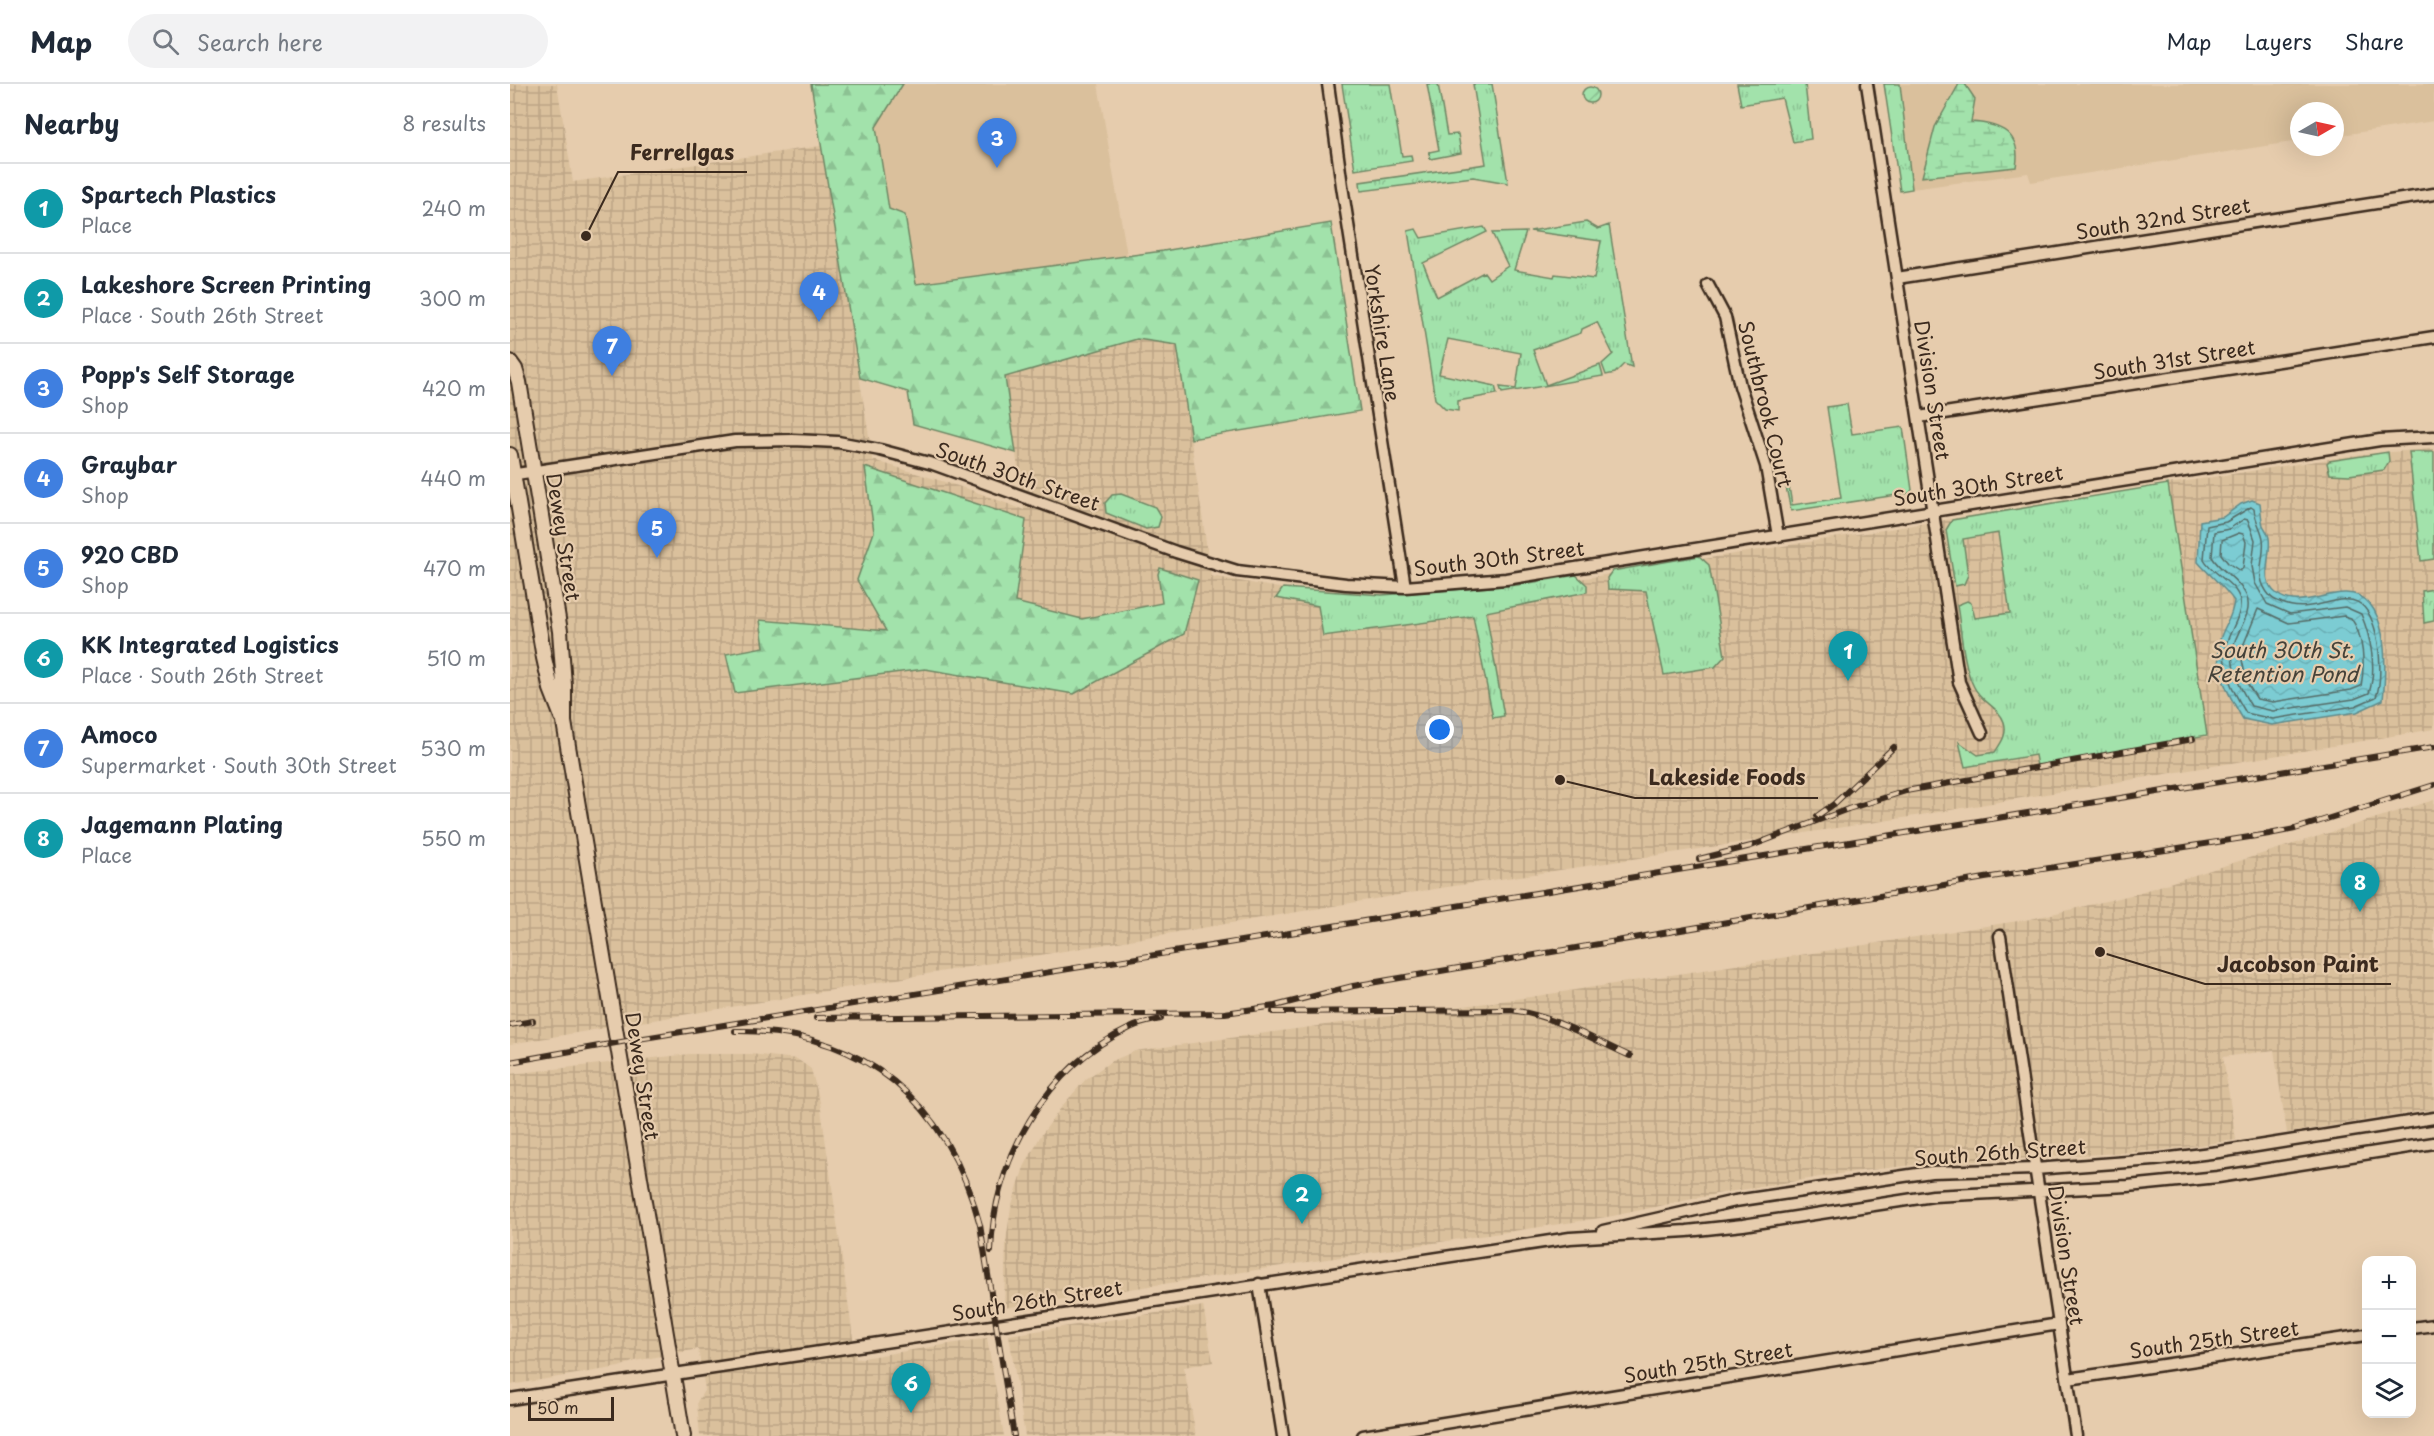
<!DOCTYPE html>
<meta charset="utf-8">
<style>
:root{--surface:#fff;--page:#f2f2f3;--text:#1f2937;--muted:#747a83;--line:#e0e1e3;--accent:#1f6fb2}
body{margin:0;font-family:"Playpen Sans",sans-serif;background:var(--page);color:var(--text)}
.controls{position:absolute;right:18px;bottom:18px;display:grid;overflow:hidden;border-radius:12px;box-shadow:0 6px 24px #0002}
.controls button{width:54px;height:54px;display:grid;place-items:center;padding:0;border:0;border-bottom:2px solid var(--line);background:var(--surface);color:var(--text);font:30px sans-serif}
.compass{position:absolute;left:1780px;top:18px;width:54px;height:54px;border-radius:50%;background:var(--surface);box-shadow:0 6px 24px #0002;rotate:81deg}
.scale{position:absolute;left:18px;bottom:15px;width:86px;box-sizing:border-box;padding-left:6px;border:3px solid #3b2a1e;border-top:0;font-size:16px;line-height:21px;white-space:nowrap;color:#3b2a1e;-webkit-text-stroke:4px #e6ccad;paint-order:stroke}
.you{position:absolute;left:930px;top:646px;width:21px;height:21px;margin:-15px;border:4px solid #fff;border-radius:50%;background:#1a73e8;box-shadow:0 0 0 9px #1a73e833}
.badge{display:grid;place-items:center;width:39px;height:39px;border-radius:50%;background:var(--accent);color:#fff;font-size:20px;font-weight:700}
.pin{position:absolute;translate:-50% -50px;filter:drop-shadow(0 2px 3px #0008)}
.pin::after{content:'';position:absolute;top:32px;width:21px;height:18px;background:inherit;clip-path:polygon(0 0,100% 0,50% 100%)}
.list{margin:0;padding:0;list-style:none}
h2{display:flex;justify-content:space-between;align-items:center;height:78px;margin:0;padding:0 24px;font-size:26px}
h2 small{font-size:20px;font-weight:400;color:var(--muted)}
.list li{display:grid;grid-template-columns:39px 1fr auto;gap:18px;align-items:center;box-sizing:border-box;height:90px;padding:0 24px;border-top:2px solid var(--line)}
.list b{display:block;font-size:22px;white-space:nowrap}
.list p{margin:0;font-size:20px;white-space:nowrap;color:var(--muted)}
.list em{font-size:20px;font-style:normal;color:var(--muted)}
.icon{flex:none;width:33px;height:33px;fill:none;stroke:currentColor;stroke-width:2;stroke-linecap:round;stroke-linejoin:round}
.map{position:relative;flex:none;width:1924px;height:1352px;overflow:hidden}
header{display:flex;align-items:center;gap:36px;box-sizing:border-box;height:84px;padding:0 30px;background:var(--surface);border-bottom:2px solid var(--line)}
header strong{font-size:28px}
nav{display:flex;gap:33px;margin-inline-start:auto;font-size:21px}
.search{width:420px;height:54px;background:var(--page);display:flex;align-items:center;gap:15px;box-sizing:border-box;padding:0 21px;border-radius:33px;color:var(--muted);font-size:22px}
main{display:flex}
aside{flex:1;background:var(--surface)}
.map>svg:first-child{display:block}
.built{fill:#dac09c}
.industrial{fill:url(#industrial-grid)}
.grass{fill:url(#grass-tufts);stroke:#6e8664;stroke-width:1.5}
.forest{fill:url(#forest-firs);stroke:#6e8664;stroke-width:1.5}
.wetland{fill:url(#wetland-marsh);stroke:#6e8664;stroke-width:1.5}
.garden{fill:url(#garden-furrows);stroke:#6e8664;stroke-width:1.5}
.water{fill:url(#water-waves);stroke:#618b8b;stroke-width:1.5}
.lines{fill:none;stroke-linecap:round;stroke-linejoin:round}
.shore{stroke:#556b66;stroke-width:1.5}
.minor-casing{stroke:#3b2a1e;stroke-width:15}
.tertiary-casing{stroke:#3b2a1e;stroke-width:18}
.minor{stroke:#e6ccad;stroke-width:10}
.tertiary{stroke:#e6ccad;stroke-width:14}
.rail-casing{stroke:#3b2a1e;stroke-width:6}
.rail{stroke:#e6ccad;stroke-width:4;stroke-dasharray:11;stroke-linecap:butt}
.labels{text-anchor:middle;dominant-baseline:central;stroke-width:4.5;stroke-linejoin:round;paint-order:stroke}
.street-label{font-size:20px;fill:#3b2a1e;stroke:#e6ccad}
.water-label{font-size:21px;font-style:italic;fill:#454239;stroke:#e6ccad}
.leader{fill:none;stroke:#3b2a1e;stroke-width:2}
.callout-dot{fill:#3b2a1e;stroke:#e6ccad;stroke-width:2}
.callout-label{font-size:21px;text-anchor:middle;font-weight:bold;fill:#3b2a1e;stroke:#e6ccad;stroke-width:4.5;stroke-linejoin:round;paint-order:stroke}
</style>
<header>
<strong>Map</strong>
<div class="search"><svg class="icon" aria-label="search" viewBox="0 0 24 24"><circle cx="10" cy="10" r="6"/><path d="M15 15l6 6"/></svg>Search here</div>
<nav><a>Map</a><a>Layers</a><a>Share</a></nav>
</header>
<main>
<aside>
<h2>Nearby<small>8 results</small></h2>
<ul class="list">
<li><span class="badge" style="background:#0f9aa8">1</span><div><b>Spartech Plastics</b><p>Place</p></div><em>240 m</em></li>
<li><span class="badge" style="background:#0f9aa8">2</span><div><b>Lakeshore Screen Printing</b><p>Place · South 26th Street</p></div><em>300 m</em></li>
<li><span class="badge" style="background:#3f7fe0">3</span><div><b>Popp's Self Storage</b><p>Shop</p></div><em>420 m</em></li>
<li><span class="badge" style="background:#3f7fe0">4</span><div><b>Graybar</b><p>Shop</p></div><em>440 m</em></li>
<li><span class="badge" style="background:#3f7fe0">5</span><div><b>920 CBD</b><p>Shop</p></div><em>470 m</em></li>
<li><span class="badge" style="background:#0f9aa8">6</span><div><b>KK Integrated Logistics</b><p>Place · South 26th Street</p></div><em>510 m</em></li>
<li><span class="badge" style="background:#3f7fe0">7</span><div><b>Amoco</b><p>Supermarket · South 30th Street</p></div><em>530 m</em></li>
<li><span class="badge" style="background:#0f9aa8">8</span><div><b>Jagemann Plating</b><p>Place</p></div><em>550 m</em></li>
</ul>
</aside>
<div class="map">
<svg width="1924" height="1352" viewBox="0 0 1924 1352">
<defs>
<pattern id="industrial-grid" width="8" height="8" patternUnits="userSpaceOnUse" patternTransform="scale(1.5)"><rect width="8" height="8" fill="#dac09c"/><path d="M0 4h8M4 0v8" fill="none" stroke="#bca586"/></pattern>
<pattern id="grass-tufts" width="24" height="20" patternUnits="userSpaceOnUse" patternTransform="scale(1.5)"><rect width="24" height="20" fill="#a2e2ab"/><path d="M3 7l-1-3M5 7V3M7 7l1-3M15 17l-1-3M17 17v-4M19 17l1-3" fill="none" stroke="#8cc293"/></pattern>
<pattern id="forest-firs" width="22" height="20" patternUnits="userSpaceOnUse" patternTransform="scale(1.5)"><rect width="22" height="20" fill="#a2e2ab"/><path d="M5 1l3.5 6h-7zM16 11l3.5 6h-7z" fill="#8cc293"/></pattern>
<pattern id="wetland-marsh" width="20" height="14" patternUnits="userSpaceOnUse" patternTransform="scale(1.5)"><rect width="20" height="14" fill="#a2e2ab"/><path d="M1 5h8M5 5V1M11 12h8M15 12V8" fill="none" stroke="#8cc293"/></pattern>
<pattern id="garden-furrows" width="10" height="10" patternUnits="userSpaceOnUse" patternTransform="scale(1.5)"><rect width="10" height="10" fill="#a2e2ab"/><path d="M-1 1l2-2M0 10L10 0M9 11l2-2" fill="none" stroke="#8cc293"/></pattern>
<pattern id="water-waves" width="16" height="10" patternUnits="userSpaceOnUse" patternTransform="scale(1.5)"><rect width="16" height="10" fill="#7bccd3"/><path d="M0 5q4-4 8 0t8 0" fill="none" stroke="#6bafb5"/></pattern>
</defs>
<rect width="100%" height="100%" fill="#e6ccad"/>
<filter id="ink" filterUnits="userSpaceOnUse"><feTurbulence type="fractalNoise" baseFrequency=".0167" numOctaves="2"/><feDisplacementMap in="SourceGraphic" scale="12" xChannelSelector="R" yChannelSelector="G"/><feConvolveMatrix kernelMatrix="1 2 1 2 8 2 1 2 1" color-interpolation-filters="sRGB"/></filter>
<g filter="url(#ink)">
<path class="built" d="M 393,0 L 588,0 L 617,171 L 405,200 L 395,131 L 379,125 L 366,43 Z
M 1390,0 L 1924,0 L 1924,37 L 1825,52 L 1825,27 L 1789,27 L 1789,57 L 1521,98 L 1518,89 L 1402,105 Z"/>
<path class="industrial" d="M 0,0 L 47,0 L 63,98 L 311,62 L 363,376 L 461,406 L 514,426 L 480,189 L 653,167 L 701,492 L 798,509 L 847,514 L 994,507 L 1658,400 L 1852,370 L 1924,365 L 1924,645 L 1393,734 L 924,805 L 0,960 Z
M 1924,716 L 1924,1025 L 1777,1049 L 1764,966 L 1713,973 L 1726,1056 L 1646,1067 L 1413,1080 L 1342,1088 L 1206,1110 L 1103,1132 L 494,1224 L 496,1157 L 501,1123 L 514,1083 L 530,1053 L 553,1021 L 576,995 L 600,978 L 625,967 L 1020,913 L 1521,835 L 1621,811 Z
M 180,970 L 240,970 L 287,975 L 301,985 L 310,1018 L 346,1275 L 477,1254 L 494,1352 L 190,1352 L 187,1318 L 195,1305 L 188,1265 L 125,1277 L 109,1283 L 0,1301 L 0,990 Z
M 693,1222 L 703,1278 L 674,1283 L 686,1352 L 515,1352 L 499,1251 Z"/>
<path class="grass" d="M 832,0 L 880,0 L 892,72 L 901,71 L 902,77 L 845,86 Z
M 917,0 L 928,0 L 937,51 L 948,50 L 951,69 L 920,75 L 919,68 L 929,66 Z
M 963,0 L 982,0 L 998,99 L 963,93 L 851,107 L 850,98 L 976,80 Z
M 1227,0 L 1295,0 L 1301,55 L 1283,58 L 1272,14 L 1231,21 Z
M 1374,0 L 1390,0 L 1402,105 L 1390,107 Z
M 1076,138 L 1088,145 L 1099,141 L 1122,283 L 1114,280 L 1105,289 L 1096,291 L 1092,280 L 1103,270 L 1087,238 L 1072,245 L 1071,249 L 1023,266 L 1036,301 L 1090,281 L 1093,292 L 992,309 L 990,303 L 1006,305 L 1011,269 L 938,255 L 929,290 L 985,302 L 987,310 L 948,317 L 948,327 L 935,325 L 925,315 L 898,147 L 906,145 L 911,154 L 974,143 L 977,148 L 913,179 L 927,213 L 974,188 L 979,195 L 998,182 L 982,149 L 1016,148 L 1004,186 L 1044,193 L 1045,190 L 1084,195 L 1091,157 L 1020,147 Z
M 1337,320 L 1342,350 L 1393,343 L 1402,406 L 1400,409 L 1281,427 L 1273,388 L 1277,390 L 1282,421 L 1331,414 L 1317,323 Z
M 1878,368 L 1879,377 L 1874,386 L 1839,391 L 1820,390 L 1817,379 L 1819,377 Z
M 1899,368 L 1924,368 L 1924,475 L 1911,477 Z
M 1658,400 L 1697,651 L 1527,682 L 1525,671 L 1455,683 L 1449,658 L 1468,671 L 1485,668 C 1491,659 1498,650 1494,638 C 1489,623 1471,618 1464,603 C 1453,582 1451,545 1447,521 L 1457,517 L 1461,519 L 1465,534 L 1500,529 L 1488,449 L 1453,455 L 1458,491 L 1454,500 L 1445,502 L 1436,446 L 1442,436 Z
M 611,410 L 645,423 L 651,433 L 648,443 L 636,445 L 596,429 L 595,419 L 602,411 Z
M 1189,472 L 1199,481 L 1215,572 L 1205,583 L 1154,591 L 1136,507 L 1098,505 L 1097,494 L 1102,487 Z
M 1066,491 L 1077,501 L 1077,508 L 976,528 L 994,632 L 983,634 L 963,532 L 813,552 L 808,522 L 766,514 L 773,504 L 872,511 L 1007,501 Z
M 1924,505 L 1924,537 L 1914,539 L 1912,507 Z"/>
<path class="forest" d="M 301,0 L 393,0 L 366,43 L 379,125 L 395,131 L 406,200 L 653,167 L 821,139 L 850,327 L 681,355 L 667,261 L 627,255 L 495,293 L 506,369 L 403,340 L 398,308 L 350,294 Z
M 355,383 L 516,436 L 505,518 L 572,535 L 652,519 L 648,490 L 650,484 L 688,496 L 674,550 L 564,610 L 415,585 L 225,609 L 216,570 L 254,563 L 250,536 L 376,547 L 347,496 L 364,448 Z"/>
<path class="wetland" d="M 1449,0 L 1455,0 L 1465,15 L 1461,38 C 1491,40 1512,49 1506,83 L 1412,93 L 1425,43 Z"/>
<path class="garden" d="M1072 11a8 8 0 1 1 16 0a8 8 0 1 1-16 0Z"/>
<path class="water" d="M 1742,416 L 1750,419 C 1751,426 1751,434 1753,441 C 1755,445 1758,449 1759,454 C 1762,472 1748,496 1767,510 C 1786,524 1812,510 1834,509 C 1881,507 1876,586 1873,616 L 1847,628 L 1762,641 L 1733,635 C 1719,612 1703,584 1710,556 C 1714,541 1722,535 1724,517 C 1714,502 1700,492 1688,478 L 1690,437 L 1713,433 L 1731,420 Z"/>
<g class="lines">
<path class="shore" d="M 1741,423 L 1744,425 C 1745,437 1752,446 1753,455 C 1756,476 1742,491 1760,512 C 1763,516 1768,517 1772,519 C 1813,537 1854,480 1868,559 C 1870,575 1872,597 1866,613 L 1845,622 L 1763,635 L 1736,629 C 1724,609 1707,579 1718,555 C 1722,544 1732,530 1730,516 C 1726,499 1702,490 1694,475 L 1697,442 L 1716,438 Z
M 1734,435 L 1738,436 L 1745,456 L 1742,482 L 1745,499 L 1757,520 L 1780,530 L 1835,523 L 1851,530 C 1861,554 1867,584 1859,609 L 1844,615 L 1763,627 L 1741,622 C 1730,604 1718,582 1724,560 C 1728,545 1744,528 1736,511 C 1728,494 1711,488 1702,473 L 1704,448 L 1719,445 Z
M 1729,449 L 1733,450 L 1736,458 L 1733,484 L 1730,487 L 1718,479 L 1711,470 L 1712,456 Z
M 1748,525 L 1779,539 L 1834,532 L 1841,534 C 1854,552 1855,581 1851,602 L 1841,606 L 1763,618 L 1747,615 L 1737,599 L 1732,576 L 1733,562 Z"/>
<g class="minor-casing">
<path id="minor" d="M 818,0 L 832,102 L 895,503
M 1357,0 L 1449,598 L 1472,649
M 1387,194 L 1924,110
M 1198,201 L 1215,233 L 1230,302 L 1256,382 L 1268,452
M 1409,333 L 1924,253
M 0,391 L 225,357 L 283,356 L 328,358 L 370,366 L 423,380 L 666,468 L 727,487 L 836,500 L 895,503 L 996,495 L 1870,356 L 1924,353
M 1490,852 L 1566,1352
M 1093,1147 L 1225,1117 L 1421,1088 L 1525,1085 L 1644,1076 L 1709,1068 L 1924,1034
M 749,1200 L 773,1352
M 1902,1244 L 1924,1241
M 1558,1295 L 1856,1251
M 0,1315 L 1060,1154 L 1177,1147 L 1233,1141 L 1423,1112 L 1618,1102 L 1708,1093 L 1924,1059
M 853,1352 L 1549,1240"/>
</g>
<g class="tertiary-casing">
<path id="tertiary" d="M 0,278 L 5,285 L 9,298 L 50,547 L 54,601 L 54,638 L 173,1352
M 0,371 L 34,574 L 41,605 L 52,633"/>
</g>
<use href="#minor" class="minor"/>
<use href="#tertiary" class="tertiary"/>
<g class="rail-casing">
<path id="rail" d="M 1307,732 L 1324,720 L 1384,663
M 1189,775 L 1241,762 L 1338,725 L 1396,707 L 1683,655
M 763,928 L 1001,926 C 1042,931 1082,955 1120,972
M 306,934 L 715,929 L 765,922 L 843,902 L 1475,794 L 1759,750 L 1785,745 L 1924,701
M 0,941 L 23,937
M 225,947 C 354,945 438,1019 470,1141 L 504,1352
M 0,978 L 128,955 L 1924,663
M 481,1167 C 484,1076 535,983 620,944 C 629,939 641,937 651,935"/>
</g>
<use href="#rail" class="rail"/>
</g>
</g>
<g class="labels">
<g class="street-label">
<text transform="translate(1653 134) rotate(-9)">South 32nd Street</text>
<text transform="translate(873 249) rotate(81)">Yorkshire Lane</text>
<text transform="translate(1664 275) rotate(-9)">South 31st Street</text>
<text transform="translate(1423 306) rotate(81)">Division Street</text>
<text transform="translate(1256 320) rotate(76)">Southbrook Court</text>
<text transform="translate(508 392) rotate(19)">South 30th Street</text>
<text transform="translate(1468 401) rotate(-9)">South 30th Street</text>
<text transform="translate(54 453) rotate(81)">Dewey Street</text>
<text transform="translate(989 474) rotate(-7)">South 30th Street</text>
<text transform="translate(133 992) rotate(81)">Dewey Street</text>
<text transform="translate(1490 1068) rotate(-4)">South 26th Street</text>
<text transform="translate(1557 1171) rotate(81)">Division Street</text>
<text transform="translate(527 1216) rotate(-9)">South 26th Street</text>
<text transform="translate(1704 1255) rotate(-8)">South 25th Street</text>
<text transform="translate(1198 1278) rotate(-9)">South 25th Street</text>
</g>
<g class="water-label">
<text x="1772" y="565">South 30th St.<tspan x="1772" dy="24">Retention Pond</tspan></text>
</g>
</g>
<path class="leader" d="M76 152L108 88H237M1050 696L1125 714H1308M1590 868L1695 900H1881"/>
<g class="callout-dot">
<circle cx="76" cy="152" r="6"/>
<circle cx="1050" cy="696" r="6"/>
<circle cx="1590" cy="868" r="6"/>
</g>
<g class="callout-label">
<text x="172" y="76">Ferrellgas</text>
<text x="1217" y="701">Lakeside Foods</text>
<text x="1788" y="888">Jacobson Paint</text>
</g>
</svg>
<div class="controls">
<button>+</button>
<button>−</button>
<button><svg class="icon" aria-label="layers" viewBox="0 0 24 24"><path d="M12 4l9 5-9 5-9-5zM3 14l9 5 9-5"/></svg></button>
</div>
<svg class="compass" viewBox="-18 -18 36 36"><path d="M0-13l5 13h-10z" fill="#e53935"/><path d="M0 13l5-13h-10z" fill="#747a83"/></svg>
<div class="scale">50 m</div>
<div class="you"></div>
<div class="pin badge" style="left:1338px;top:597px;background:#0f9aa8">1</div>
<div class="pin badge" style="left:792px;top:1140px;background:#0f9aa8">2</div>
<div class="pin badge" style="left:487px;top:84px;background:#3f7fe0">3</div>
<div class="pin badge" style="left:309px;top:238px;background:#3f7fe0">4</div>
<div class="pin badge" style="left:147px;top:474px;background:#3f7fe0">5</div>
<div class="pin badge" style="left:401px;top:1329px;background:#0f9aa8">6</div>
<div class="pin badge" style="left:102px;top:292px;background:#3f7fe0">7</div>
<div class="pin badge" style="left:1850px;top:828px;background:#0f9aa8">8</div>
</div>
</main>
